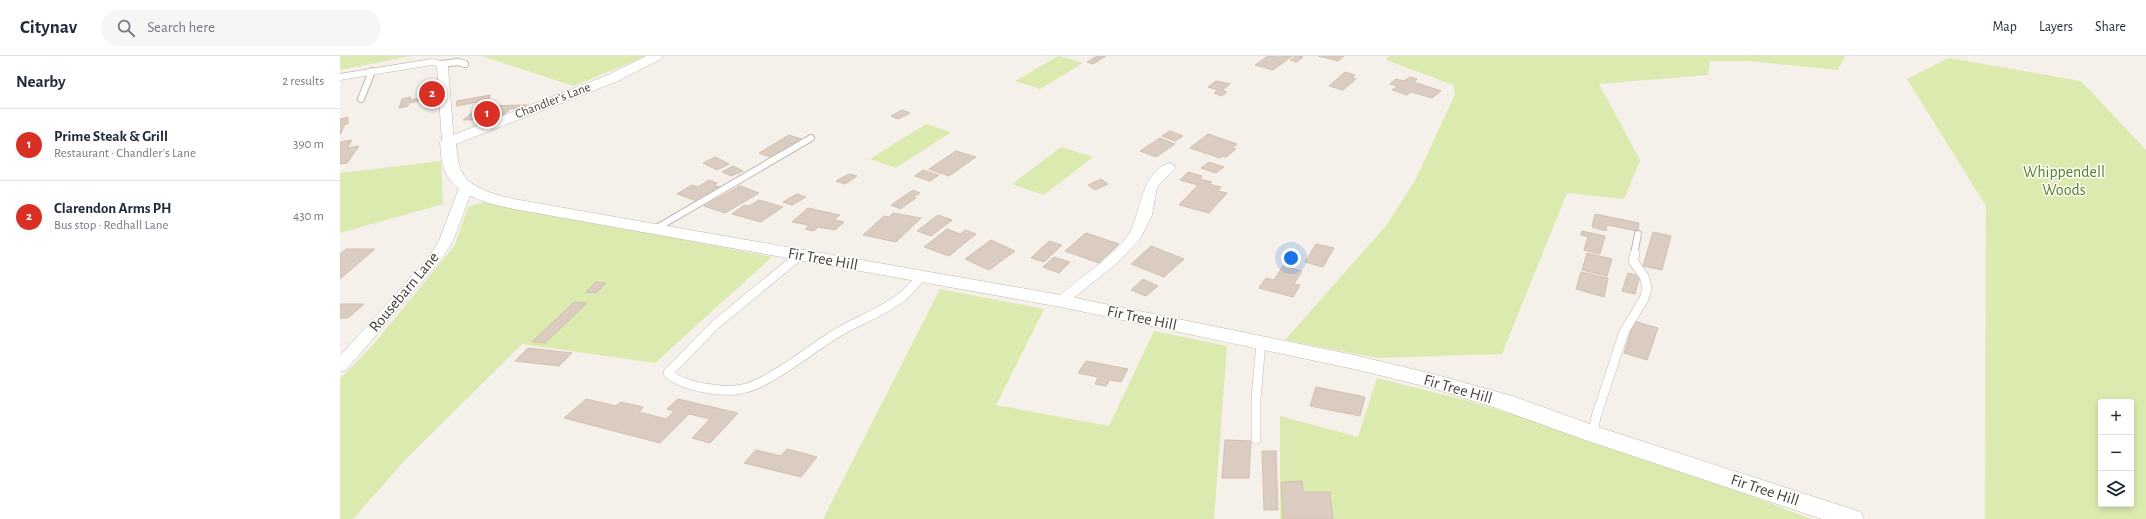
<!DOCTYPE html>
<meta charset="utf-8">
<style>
:root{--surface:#fff;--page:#f6f6f7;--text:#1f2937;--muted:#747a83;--line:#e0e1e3;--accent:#d93025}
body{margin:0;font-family:"Alegreya Sans",sans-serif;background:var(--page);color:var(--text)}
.controls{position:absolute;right:12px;bottom:12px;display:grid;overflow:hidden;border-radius:4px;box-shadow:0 2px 6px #0003}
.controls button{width:36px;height:36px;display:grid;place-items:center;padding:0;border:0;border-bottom:1px solid var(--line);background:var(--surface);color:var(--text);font:20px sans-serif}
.you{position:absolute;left:951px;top:202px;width:14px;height:14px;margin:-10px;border:3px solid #fff;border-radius:50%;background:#1a73e8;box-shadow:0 0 0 6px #1a73e833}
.badge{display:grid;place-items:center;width:26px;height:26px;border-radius:50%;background:var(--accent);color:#fff;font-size:13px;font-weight:700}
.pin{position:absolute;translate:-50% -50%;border:2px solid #fff;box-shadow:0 1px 4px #0006}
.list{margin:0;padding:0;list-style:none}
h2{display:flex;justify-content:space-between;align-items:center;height:52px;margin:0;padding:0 16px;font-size:17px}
h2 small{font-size:13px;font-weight:400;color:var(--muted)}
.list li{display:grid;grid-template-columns:26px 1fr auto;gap:12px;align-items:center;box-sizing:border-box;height:72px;padding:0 16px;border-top:1px solid var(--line)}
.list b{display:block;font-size:15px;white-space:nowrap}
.list p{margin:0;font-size:13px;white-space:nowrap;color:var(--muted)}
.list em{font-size:13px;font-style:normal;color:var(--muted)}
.icon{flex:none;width:22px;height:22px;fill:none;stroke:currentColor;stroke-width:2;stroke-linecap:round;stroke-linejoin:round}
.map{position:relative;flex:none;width:1806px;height:463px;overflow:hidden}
header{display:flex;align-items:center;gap:24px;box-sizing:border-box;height:56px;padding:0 20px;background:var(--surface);border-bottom:1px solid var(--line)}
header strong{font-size:19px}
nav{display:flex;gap:22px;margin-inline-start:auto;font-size:14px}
.search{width:280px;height:36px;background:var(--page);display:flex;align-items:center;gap:10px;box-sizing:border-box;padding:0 14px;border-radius:22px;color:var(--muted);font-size:15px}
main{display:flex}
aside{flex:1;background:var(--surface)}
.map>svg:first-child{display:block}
.green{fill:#dbebb0;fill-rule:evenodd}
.building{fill:#dbccc1;stroke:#d3c0b0}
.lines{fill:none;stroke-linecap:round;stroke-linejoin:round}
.service-far1-casing{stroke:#c4b9ae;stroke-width:8}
.service-casing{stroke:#c4b9ae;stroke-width:10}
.minor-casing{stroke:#c4b9ae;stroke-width:1}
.tertiary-casing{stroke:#c4b9ae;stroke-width:1}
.service-far1{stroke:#fff;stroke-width:6}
.service{stroke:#fff;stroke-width:9}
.minor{fill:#fff;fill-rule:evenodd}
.tertiary{fill:#fff;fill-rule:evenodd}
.labels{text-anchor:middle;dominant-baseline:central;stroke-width:3;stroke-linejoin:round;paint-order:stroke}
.far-street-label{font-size:13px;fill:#4a3f37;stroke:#fff}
.park-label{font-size:16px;fill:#578026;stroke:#fff}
.street-label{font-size:16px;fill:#4a3f37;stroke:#fff}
</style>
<header>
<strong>Citynav</strong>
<div class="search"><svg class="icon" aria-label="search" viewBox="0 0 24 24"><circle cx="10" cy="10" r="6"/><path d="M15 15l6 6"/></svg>Search here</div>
<nav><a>Map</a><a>Layers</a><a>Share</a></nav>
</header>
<main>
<aside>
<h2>Nearby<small>2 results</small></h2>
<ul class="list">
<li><span class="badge">1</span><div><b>Prime Steak &amp; Grill</b><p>Restaurant · Chandler's Lane</p></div><em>390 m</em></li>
<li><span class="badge">2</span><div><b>Clarendon Arms PH</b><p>Bus stop · Redhall Lane</p></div><em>430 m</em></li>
</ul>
</aside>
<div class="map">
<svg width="1806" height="463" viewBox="0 0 1806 463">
<rect width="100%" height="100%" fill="#f5f0e9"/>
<path class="green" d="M 0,0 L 71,0 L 0,14 Z
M 142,0 L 306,0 L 234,30 Z
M 718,0 L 743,7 L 700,33 L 675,25 Z
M 1049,0 L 1505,0 L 1498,14 L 1409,5 L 1370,5 L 1368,19 L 1259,28 L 1300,104 L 1284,143 L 1227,137 L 1162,298 L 1038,302 L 945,284 L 1045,171 L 1075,125 L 1115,38 L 1113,29 L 1046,4 Z
M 1609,2 L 1741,25 L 1806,94 L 1806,463 L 1645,463 L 1646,150 L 1567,23 ZM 1761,346 L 1791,346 L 1791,448 L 1761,448 Z
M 586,68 L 611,76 L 556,112 L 530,103 Z
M 721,91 L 753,101 L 704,139 L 672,128 Z
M 101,105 L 103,148 L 0,177 L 0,117 Z
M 147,145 L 432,201 L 315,307 L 182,288 L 65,404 L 13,463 L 0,463 L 0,323 L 33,289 L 115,189 L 128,151 Z
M 600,233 L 704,253 L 656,349 L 769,370 L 814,275 L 887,290 L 874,463 L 483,463 Z
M 1037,322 L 1129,345 L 1312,402 L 1471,463 L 940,463 L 940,360 L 1018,381 Z"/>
<path class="building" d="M 757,0 L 766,0 L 753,8 L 747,6 Z
M 928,0 L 939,1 L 952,0 L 933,14 L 915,9 Z
M 955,0 L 960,0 L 963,1 L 957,6 L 950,4 Z
M 978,0 L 1004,0 L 998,5 Z
M 1005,16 L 1015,19 L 1012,22 L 1016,23 L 1003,34 L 989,30 Z
M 1070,21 L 1077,23 L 1074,26 L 1101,35 L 1092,42 L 1071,36 L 1067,39 L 1052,34 L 1058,30 L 1050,28 L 1056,23 L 1064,25 Z
M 876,25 L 890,28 L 882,34 L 887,36 L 882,40 L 874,37 L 878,34 L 868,31 Z
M 96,39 L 95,42 L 69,47 L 68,50 L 59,52 L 62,43 L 71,41 L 70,44 Z
M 150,39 L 149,44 L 116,50 L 117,45 Z
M 187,49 L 183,53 L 170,53 L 159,63 L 123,64 L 140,50 Z
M 562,54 L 570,57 L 558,63 L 551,60 Z
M 8,61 L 8,68 L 5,68 L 0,79 L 0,63 Z
M 830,75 L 843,80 L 835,85 L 822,80 Z
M 868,78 L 897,88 L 892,92 L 896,93 L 886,101 L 883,100 L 880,102 L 850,92 Z
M 449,79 L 464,84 L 433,102 L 419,97 Z
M 820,82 L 835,88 L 816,101 L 800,95 Z
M 12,84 L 7,92 L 19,90 L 7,107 L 0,108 L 0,86 Z
M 616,95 L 636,101 L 609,120 L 589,113 Z
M 375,101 L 389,108 L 377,114 L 363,107 Z
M 869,106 L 884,111 L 876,117 L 861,112 Z
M 393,110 L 403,115 L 391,120 L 382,116 Z
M 583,114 L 599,119 L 590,125 L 575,120 Z
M 848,116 L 862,120 L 860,123 L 872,126 L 869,128 L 881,131 L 878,135 L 887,137 L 869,157 L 839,149 L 858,129 L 840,124 Z
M 509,118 L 517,120 L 505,128 L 496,125 Z
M 761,123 L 768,128 L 755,134 L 748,129 Z
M 369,124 L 377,127 L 374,129 L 382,132 L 360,146 L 337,138 L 352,129 L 358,131 Z
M 400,130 L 419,137 L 385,157 L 364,150 Z
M 573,134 L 580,137 L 573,141 L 576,142 L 560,153 L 551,149 Z
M 457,138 L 466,141 L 452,149 L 443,146 Z
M 419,144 L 443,151 L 421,166 L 392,158 L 404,149 L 409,150 Z
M 468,152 L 500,159 L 494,164 L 504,166 L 495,174 L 478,171 L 474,175 L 465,173 L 469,169 L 452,166 Z
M 553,157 L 581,162 L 556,186 L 523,179 L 544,160 L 549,161 Z
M 1255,158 L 1299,167 L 1298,175 L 1267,169 L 1266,175 L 1252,171 Z
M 598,159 L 612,164 L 591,180 L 577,175 Z
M 607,173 L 620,178 L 625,174 L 636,178 L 609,200 L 584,191 Z
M 1242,175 L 1265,180 L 1260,198 L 1244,194 L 1248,181 L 1241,179 Z
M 1313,176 L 1331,180 L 1322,214 L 1303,210 Z
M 746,177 L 779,188 L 759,207 L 725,195 Z
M 651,184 L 675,195 L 649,214 L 625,203 Z
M 709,185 L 722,189 L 704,206 L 691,202 Z
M 976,188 L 994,192 L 983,211 L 965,206 Z
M 811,190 L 844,203 L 824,221 L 791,208 Z
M 6,193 L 35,193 L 0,223 L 0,198 Z
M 1247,197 L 1272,203 L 1267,220 L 1242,214 Z
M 714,201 L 730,206 L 719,217 L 703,211 Z
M 943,210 L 962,215 L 954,228 L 960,229 L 953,241 L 919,232 L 926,222 L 934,224 Z
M 1241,216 L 1268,222 L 1264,241 L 1236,233 Z
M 1288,217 L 1300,220 L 1295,238 L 1282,235 Z
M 803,223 L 818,230 L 806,240 L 791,234 Z
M 256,226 L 266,227 L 256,237 L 246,236 Z
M 234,246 L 247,247 L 205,287 L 192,286 Z
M 0,248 L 24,248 L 8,262 L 0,262 Z
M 1294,265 L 1318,272 L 1307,304 L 1284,297 Z
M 188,292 L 232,297 L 219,310 L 175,305 Z
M 746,305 L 788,313 L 781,326 L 770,324 L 766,330 L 755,328 L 758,321 L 738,317 Z
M 976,331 L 1025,341 L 1020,360 L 970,350 Z
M 246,343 L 276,350 L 281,346 L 303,351 L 299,356 L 326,363 L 334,355 L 327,353 L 338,343 L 398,357 L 370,387 L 352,382 L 370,363 L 349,358 L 320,387 L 224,362 Z
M 885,384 L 911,385 L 909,422 L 882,422 Z
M 447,393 L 477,401 L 461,421 L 404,407 L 416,394 L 441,400 Z
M 922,395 L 936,395 L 938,454 L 924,454 Z
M 962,425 L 963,436 L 990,436 L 993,463 L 943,463 L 941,426 Z"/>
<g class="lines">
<g class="service-far1-casing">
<path id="service-far1" d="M 101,8 L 118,6 L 125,8
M 21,43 L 32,15
M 315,173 L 471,82
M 1294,198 L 1298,178"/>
</g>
<g class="service-casing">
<path id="service" d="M 460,199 L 375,269 L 328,317 C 342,331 387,338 406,332 C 432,325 472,292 497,277 C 517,265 545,255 563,240 C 570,234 576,226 582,220
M 1253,378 L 1256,361 L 1284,276 L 1304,243 L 1307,233 L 1305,222 L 1293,205 L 1295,197
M 916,383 L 916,343 L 921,286"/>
</g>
<g class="minor-casing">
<path id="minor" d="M 92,3 L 105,6 L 108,11 L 114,86 L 108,90 L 102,86 L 97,10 L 92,9 L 0,24 L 0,18 Z
M 830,107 L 836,111 L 817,131 L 812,159 L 800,183 L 775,209 L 726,248 L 716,248 L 713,245 L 716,242 C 735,226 779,196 790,176 C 801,155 802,114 830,107 Z
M 126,128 L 133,132 L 113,185 L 100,205 L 6,314 L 0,316 L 0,300 L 88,202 L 99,185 L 119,132 Z"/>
</g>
<g class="tertiary-casing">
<path id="tertiary" d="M 306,0 L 323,0 L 321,3 L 278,25 L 116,88 C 117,97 118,108 122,116 C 132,140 189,145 213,150 L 721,239 L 1014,299 L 1093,318 L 1172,340 L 1261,372 L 1521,456 L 1524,463 L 1482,463 L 1245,384 L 1156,352 L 1092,332 L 1014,313 L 721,251 L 213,160 C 181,153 124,150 107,119 C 101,110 101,96 100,86 L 103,83 L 268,19 Z"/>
</g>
<use href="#service-far1" class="service-far1"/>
<use href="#service" class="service"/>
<use href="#minor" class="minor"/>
<use href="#tertiary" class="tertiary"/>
</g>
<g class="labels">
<g class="far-street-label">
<text transform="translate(213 45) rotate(-21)">Chandler's Lane</text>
</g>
<g class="park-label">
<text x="1724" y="116">Whippendell<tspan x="1724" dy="18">Woods</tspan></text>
</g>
<g class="street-label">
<text transform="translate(483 203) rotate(10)">Fir Tree Hill</text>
<text transform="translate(64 236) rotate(-50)">Rousebarn Lane</text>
<text transform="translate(802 262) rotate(12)">Fir Tree Hill</text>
<text transform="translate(1118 333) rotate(16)">Fir Tree Hill</text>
<text transform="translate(1425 434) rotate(18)">Fir Tree Hill</text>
</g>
</g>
</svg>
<div class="controls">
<button>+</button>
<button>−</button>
<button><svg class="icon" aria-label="layers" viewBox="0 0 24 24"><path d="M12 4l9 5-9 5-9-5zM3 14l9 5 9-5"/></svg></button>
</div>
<div class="you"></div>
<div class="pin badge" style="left:147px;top:58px">1</div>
<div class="pin badge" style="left:92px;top:38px">2</div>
</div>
</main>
